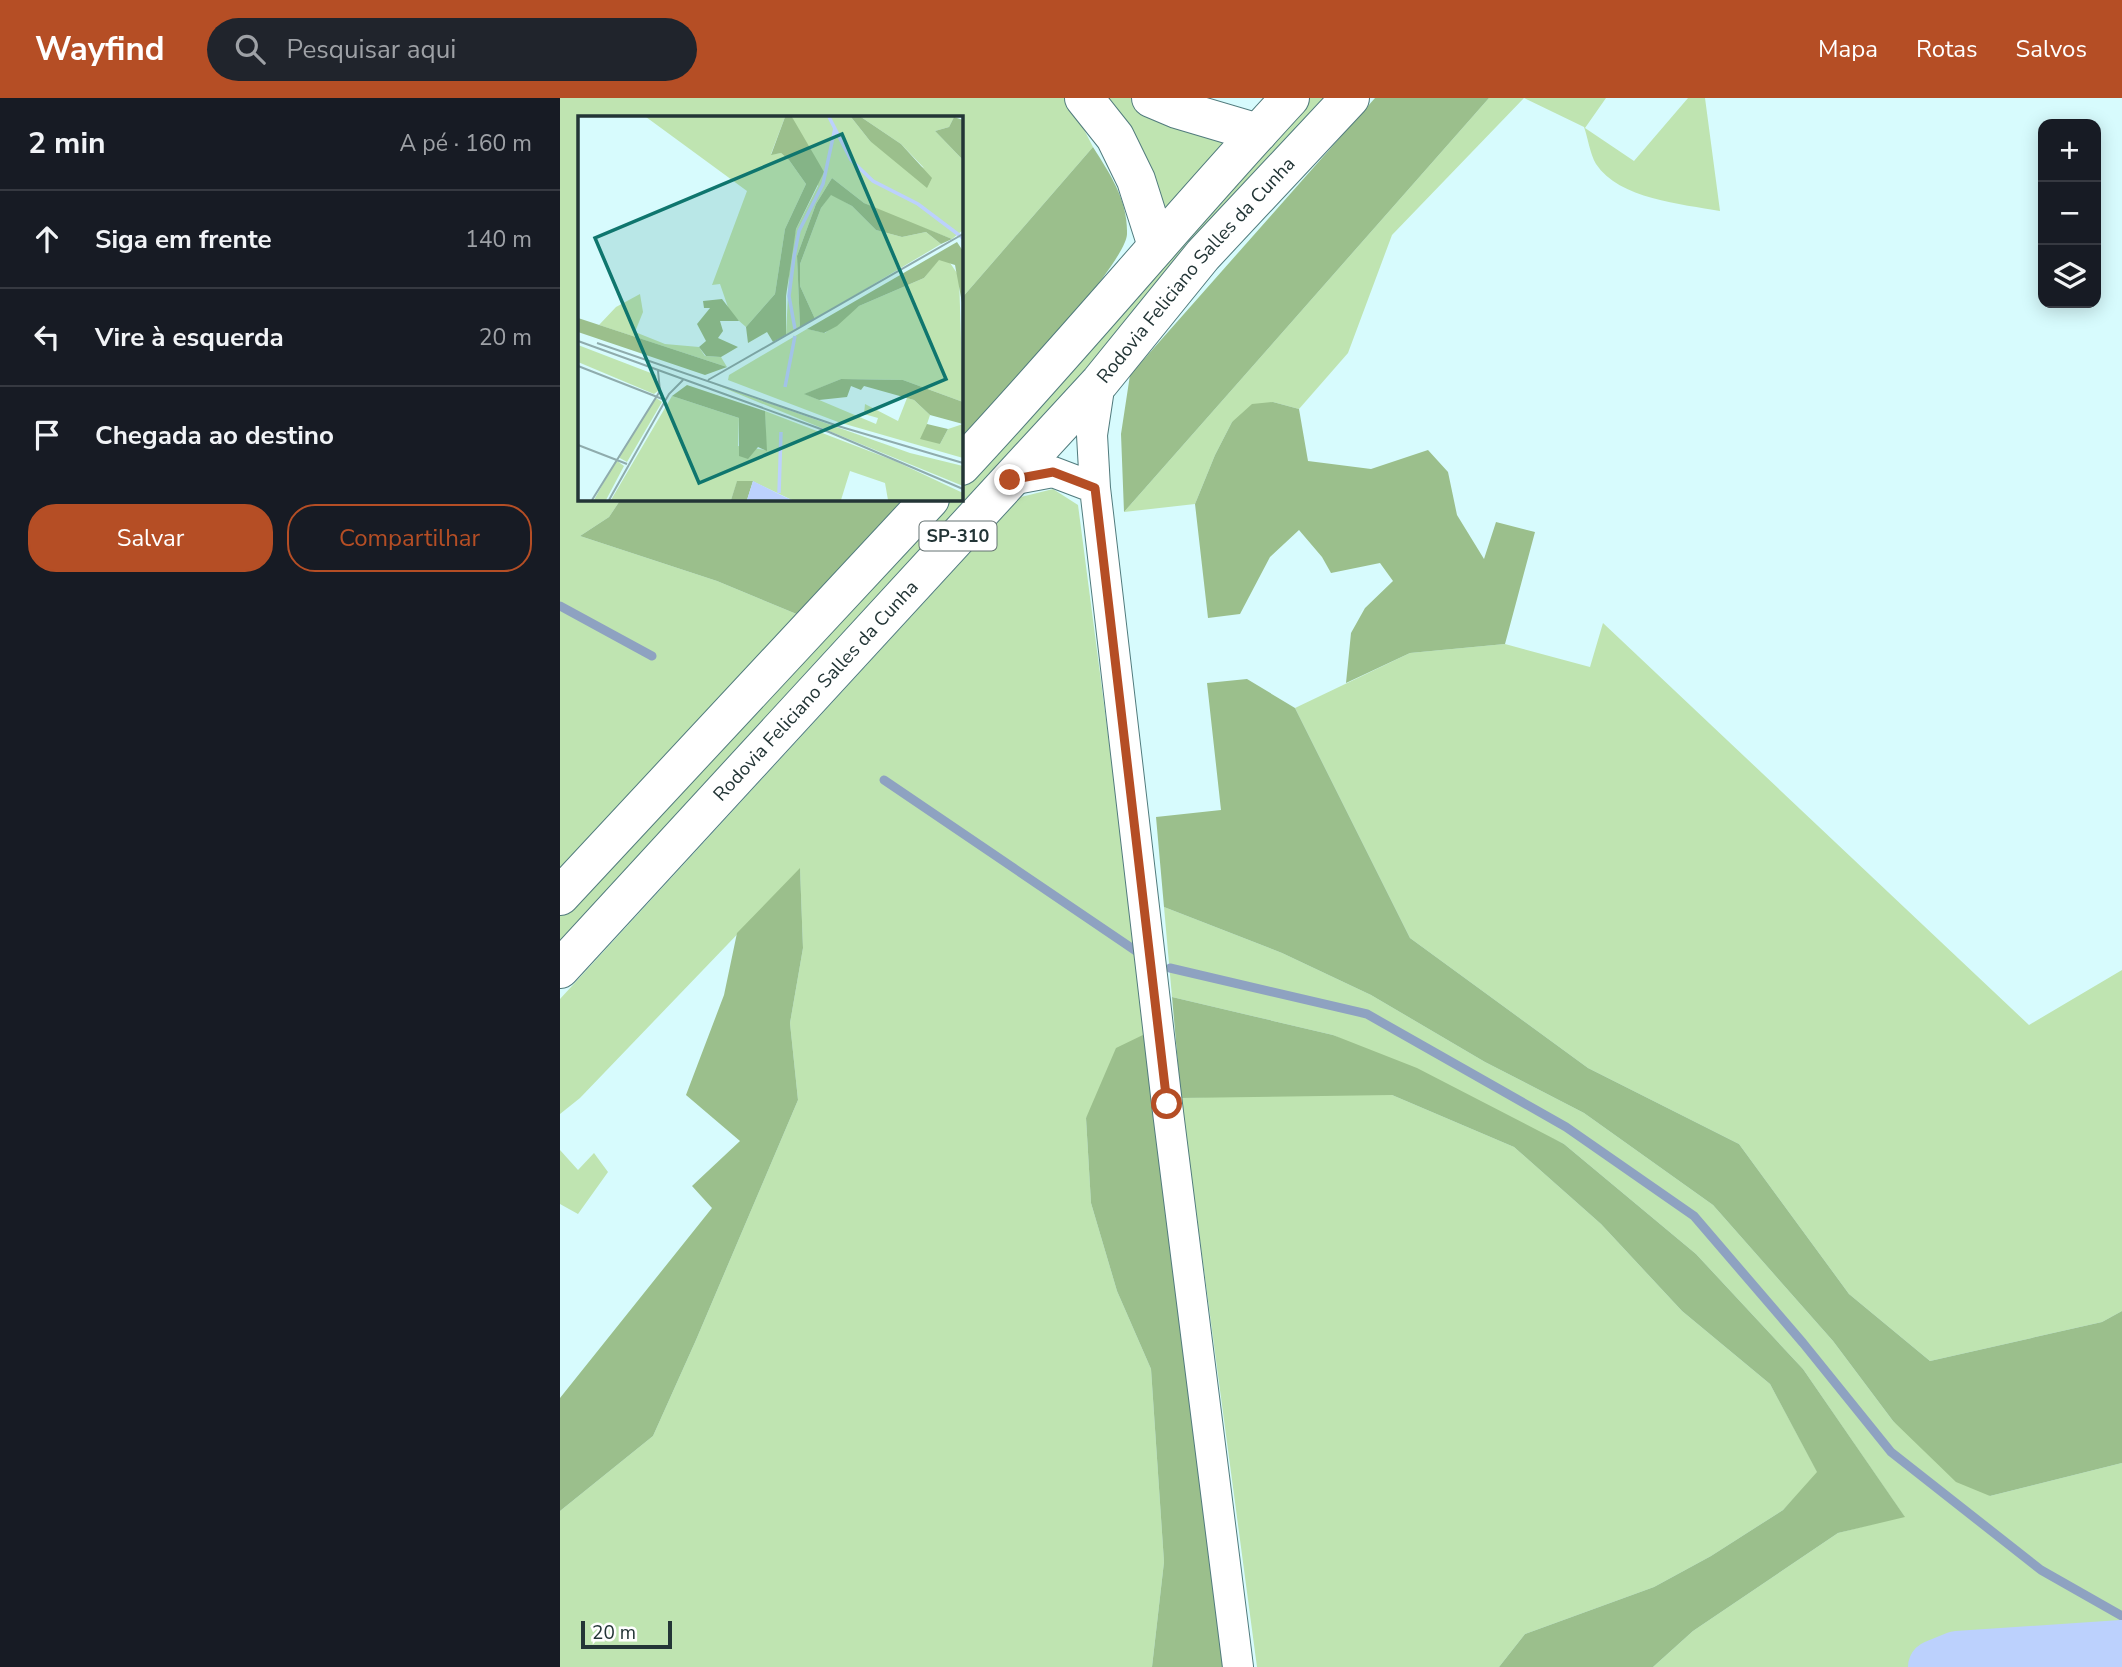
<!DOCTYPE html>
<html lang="pt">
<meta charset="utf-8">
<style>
:root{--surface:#171b24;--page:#20242c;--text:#f1f3f6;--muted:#9ea1a6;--line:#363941;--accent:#b54e25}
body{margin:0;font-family:"Nunito Sans",sans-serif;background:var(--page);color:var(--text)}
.controls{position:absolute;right:21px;top:21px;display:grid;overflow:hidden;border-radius:14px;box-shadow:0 4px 18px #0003}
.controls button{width:63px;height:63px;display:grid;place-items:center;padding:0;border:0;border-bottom:2px solid var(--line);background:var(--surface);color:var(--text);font:35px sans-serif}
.scale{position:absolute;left:21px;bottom:18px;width:91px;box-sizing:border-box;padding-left:7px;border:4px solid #233536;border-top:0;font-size:19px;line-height:24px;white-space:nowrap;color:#233536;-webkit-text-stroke:5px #fff;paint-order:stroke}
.stop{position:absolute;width:21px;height:21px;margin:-16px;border:5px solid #b54e25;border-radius:50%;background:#fff}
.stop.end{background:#b54e25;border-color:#fff;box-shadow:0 2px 7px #0008}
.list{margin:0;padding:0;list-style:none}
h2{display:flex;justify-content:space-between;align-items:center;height:91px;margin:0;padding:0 28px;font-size:30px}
h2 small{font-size:23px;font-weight:400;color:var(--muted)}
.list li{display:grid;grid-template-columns:46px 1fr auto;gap:21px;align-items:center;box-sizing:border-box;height:98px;padding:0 28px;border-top:2px solid var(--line)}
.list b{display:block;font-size:26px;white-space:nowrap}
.list em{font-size:23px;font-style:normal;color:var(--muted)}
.actions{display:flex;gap:14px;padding:21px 28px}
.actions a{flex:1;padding:16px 0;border:2px solid var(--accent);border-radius:28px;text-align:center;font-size:24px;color:var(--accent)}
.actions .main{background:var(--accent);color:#fff}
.icon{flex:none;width:38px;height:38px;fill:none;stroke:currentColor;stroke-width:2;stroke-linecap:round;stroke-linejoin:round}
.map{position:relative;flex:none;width:1562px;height:1569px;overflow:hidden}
header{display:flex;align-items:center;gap:42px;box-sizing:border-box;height:98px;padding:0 35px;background:var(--accent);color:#fff}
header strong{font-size:33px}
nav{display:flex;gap:38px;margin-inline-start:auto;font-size:24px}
.search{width:490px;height:63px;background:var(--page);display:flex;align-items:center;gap:18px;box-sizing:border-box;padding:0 24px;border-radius:38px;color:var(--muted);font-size:26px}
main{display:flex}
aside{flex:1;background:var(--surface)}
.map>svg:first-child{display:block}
.green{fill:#bfe4b1}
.forest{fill:#9bbf8c}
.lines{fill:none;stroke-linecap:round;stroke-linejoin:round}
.stream{stroke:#8ea2c1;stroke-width:9}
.river{stroke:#bcd1fd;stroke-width:54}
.minor-casing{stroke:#517b7d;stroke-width:32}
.tertiary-casing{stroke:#517b7d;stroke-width:40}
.primary-casing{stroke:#517b7d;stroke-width:40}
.minor{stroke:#fff;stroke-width:30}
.tertiary{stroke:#fff;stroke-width:38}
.primary{stroke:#fff;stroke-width:38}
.route{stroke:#b54e25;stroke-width:9}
.labels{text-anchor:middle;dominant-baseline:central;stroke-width:5;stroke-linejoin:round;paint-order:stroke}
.shield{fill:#fff;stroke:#657272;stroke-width:2}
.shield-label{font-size:18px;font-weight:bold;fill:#233536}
.street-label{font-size:19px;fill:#233536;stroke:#fff}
.inset-river{fill:none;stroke:#bcd1fd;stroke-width:3.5}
.inset-road{fill:none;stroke:#8facad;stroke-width:2}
.view{fill:#0f766e;fill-opacity:0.15;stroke:#0f766e;stroke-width:3.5}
.inset-edge{fill:none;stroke:#233536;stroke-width:3.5}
</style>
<header>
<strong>Wayfind</strong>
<div class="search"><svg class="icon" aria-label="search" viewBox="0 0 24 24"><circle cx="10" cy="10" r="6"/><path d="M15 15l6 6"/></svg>Pesquisar aqui</div>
<nav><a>Mapa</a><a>Rotas</a><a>Salvos</a></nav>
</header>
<main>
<aside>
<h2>2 min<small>A pé · 160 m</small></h2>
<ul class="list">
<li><svg class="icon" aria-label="ahead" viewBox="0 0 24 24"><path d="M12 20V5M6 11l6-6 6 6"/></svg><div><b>Siga em frente</b></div><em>140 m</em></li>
<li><svg class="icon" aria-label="left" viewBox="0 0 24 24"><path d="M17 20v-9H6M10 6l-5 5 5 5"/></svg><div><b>Vire à esquerda</b></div><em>20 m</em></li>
<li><svg class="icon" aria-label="arrive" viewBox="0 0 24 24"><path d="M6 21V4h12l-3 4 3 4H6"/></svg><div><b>Chegada ao destino</b></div></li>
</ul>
<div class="actions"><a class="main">Salvar</a><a>Compartilhar</a></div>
</aside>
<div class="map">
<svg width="1562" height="1569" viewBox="0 0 1562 1569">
<rect width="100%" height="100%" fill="#d7fbfd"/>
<path class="green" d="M 0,0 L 505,0 L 515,14 L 533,49 L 401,201 L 401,19 L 19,19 L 19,401 L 61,401 L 49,419 L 20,438 L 157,483 L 239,517 L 0,774 Z
M 539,0 L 584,0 L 676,34 L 598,122 Z
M 749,0 L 778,0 L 0,857 L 0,816 L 386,401 L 401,401 L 401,384 Z
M 929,0 L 1046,0 L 1025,30 L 1074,63 L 1128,0 L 1145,0 L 1160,113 C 1122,106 1059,101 1036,66 C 1030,56 1028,40 1024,29 L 964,0 L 832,137 L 788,255 L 739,311 L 713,304 L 672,324 L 655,357 L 635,406 L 564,414 Z
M 493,391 L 518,407 L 587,935 L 526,1020 L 531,1105 L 557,1193 L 591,1271 L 604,1464 L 592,1569 L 0,1569 L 0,1413 L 93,1338 L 136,1242 L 238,1002 L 230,925 L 243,850 L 240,771 L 20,1000 L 0,1016 L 0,901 L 461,399 Z
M 1043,525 L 1469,927 L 1562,872 L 1562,1213 L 1542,1224 L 1370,1263 L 1289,1196 L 1179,1046 L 1028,970 L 850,840 L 735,610 L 850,555 L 945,546 L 1030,569 Z
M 604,809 L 722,855 L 811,897 L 925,964 L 1024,1015 L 1153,1107 L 1273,1243 L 1333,1323 L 1430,1398 L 1562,1365 L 1562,1569 L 1093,1569 L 1133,1533 L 1278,1435 L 1344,1418 L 1243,1271 L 1136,1156 L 1004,1046 L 773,937 L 612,899 Z
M 698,997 L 832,997 L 954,1049 L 1041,1126 L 1122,1213 L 1210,1286 L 1258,1375 L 1223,1412 L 1151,1458 L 1094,1489 L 965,1536 L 939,1569 L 697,1569 L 621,1000 Z
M 0,1052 L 18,1072 L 34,1055 L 48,1074 L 18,1116 L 0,1106 Z"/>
<path class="forest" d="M 815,0 L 929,0 L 564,414 L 561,336 L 570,277 Z
M 533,49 C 550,76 568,102 567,136 C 566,168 429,311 401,342 L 401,201 Z
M 713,304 L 739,311 L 748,363 L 811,371 L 868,352 L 888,374 L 897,417 L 924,461 L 936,424 L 975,434 L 945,546 L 850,555 L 786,585 L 791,535 L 805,510 L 833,483 L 820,465 L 771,475 L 762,459 L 739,432 L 710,459 L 680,516 L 648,520 L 635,406 L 655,357 L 672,324 L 692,306 Z
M 61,401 L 346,401 L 239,517 L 157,483 L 20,438 L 49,419 Z
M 687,581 L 735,610 L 850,840 L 1028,970 L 1179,1046 L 1289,1196 L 1370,1263 L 1542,1224 L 1562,1213 L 1562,1365 L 1430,1398 L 1396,1384 L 1333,1323 L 1273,1243 L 1153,1107 L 1024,1015 L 925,964 L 811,897 L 722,855 L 604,809 L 596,719 L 661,712 L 647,585 Z
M 240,770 L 243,850 L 230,925 L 238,1002 L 136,1242 L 93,1338 L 0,1413 L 0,1300 L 152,1110 L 132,1088 L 180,1043 L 126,997 L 164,897 L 177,835 Z
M 612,899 L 773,937 L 857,970 L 1004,1046 L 1136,1156 L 1243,1271 L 1345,1419 L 1278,1435 L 1133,1533 L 1093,1569 L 939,1569 L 965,1536 L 1094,1489 L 1151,1458 L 1223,1412 L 1257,1374 L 1210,1286 L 1122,1213 L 1041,1126 L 954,1049 L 832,997 L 621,1000 Z
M 587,935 L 665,1569 L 592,1569 L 604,1464 L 591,1271 L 557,1193 L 531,1105 L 526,1020 L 556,950 Z"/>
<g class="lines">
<path class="stream" d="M 0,508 L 92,558
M 324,682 L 576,853
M 610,870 L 807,916 L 1006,1029 L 1134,1118 L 1243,1245 L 1331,1354 L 1481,1472 L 1562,1518"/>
<path class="river" d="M 1375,1569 L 1397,1560 L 1562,1549"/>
<g class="minor-casing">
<path id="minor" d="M 540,284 L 532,337 L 535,390 L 607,1006 L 678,1569
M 450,382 L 493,374 L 535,390"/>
</g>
<g class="tertiary-casing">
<path id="tertiary" d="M 524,0 L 555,39 L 576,82 L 597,148
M 591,0 L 617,11 L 698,35"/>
</g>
<g class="primary-casing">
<g id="primary">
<path d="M 401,368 C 513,248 618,121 730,0"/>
<path d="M 0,798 L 370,401"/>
<path id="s1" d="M 0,871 L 540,284 L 643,157 L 790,0"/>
</g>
</g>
<use href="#minor" class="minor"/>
<use href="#tertiary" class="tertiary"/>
<use href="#primary" class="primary"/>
</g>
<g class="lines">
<path class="route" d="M 450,382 L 493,374 L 535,390 L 607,1006"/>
</g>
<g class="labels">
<rect class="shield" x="359.5" y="423.5" width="77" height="29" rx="5"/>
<g class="shield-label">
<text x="398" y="438">SP-310</text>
</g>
<g class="street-label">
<text stroke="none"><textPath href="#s1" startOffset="945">Rodovia Feliciano Salles da Cunha</textPath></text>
<text stroke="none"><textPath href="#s1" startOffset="378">Rodovia Feliciano Salles da Cunha</textPath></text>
</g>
</g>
<g transform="translate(18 18)">
<rect width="385" height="385" fill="#d7fbfd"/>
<path d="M 68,1 L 207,1 L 193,38 L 203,37 L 211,44 L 228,68 L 207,113 L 197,178 L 168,211 L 152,197 L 142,168 L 134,169 L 169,75 ZM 214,1 L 273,1 L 292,25 L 346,52 L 323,28 L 283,1 L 376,1 L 371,11 L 357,15 L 385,44 L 385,114 L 374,123 L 312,99 L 286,87 L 254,62 L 238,88 L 219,140 L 222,211 L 208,219 L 212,139 L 218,113 L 240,70 ZM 253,78 L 274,90 L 298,114 L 324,121 L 348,116 L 363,128 L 237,203 L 222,170 L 222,148 L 243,92 ZM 360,144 L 370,144 L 381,160 L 385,286 L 325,264 L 263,263 L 227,278 L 298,308 L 300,302 L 286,298 L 287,288 L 320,305 L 329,282 L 336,284 L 352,299 L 349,308 L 362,328 L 370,313 L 385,308 L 385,342 L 260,306 L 150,264 L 151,259 L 229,213 L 247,217 L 281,190 L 346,162 ZM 62,178 L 65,196 L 57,216 L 87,228 L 121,231 L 127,240 L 143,241 L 149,251 L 21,209 L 38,191 ZM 0,229 L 78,259 L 80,275 L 76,278 L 0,246 ZM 129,265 L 332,337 L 385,350 L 385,370 ZM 94,280 L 161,302 L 160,330 L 188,334 L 187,295 L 317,345 L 385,377 L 385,384 L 310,384 L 307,367 L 272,355 L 263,384 L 214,384 L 174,365 L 159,366 L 153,384 L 33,384 ZM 78,282 L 84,286 L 49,346 L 40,341 ZM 38,344 L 46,350 L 28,384 L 16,384 Z" fill="#bfe4b1"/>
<path d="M 207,1 L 214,1 L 246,56 L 218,113 L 208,180 L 208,219 L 195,226 L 189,216 L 170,227 L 168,211 L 197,178 L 207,113 L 228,68 L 211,44 L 203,37 L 193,39 ZM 273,1 L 283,1 L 323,28 L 354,62 L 349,72 L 292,25 ZM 376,1 L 385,4 L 385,44 L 357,15 L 371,11 ZM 254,62 L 286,87 L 374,123 L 363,128 L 348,116 L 324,121 L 298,114 L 274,90 L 253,79 L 243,92 L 222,148 L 222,170 L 237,203 L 222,211 L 219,140 L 238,88 ZM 379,126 L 385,135 L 385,192 L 377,149 L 361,144 L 346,162 L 281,190 L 259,210 L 246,217 L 229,213 ZM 144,183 L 161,205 L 142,205 L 145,215 L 140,222 L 160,231 L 143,241 L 128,240 L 121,231 L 128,225 L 119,208 L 132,192 L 126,192 L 125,185 ZM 0,202 L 149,251 L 127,259 L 0,216 ZM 263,263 L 325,264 L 385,286 L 385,308 L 352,299 L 336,284 L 286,270 L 283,274 L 273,270 L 269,281 L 241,284 L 226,278 ZM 109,269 L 187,295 L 189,335 L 180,331 L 170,343 L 161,340 L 161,302 L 94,280 ZM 349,308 L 370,313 L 362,328 L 342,323 ZM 159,365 L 175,365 L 169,384 L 153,384 Z" fill="#9bbf8c"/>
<path d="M 175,365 L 207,381 L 214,384 L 169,384 Z" fill="#bcd1fd"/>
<path class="inset-river" d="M 251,1 L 273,44 L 295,65 L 340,88 L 385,122M 217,213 L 211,180 L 216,141 L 221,115 L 245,68 L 257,12M 207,271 L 217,220M 201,377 L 203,316"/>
<path class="inset-road" d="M 0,225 L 251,316 L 385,373M 19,227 L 260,310 L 385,347M 0,250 L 87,284M 130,264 L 385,118M 0,329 L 49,348M 14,384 L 82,275 L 80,255M 31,384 L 91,278 L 105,264"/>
<path class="view" d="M 264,18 L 368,263 L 121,367 L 17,122 Z"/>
<rect width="385" height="385" class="inset-edge"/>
</g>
</svg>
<div class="controls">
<button>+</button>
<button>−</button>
<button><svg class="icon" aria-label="layers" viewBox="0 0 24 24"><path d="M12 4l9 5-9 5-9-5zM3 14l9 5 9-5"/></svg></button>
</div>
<div class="scale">20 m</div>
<div class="stop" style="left:607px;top:1006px"></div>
<div class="stop end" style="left:450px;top:382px"></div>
</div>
</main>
